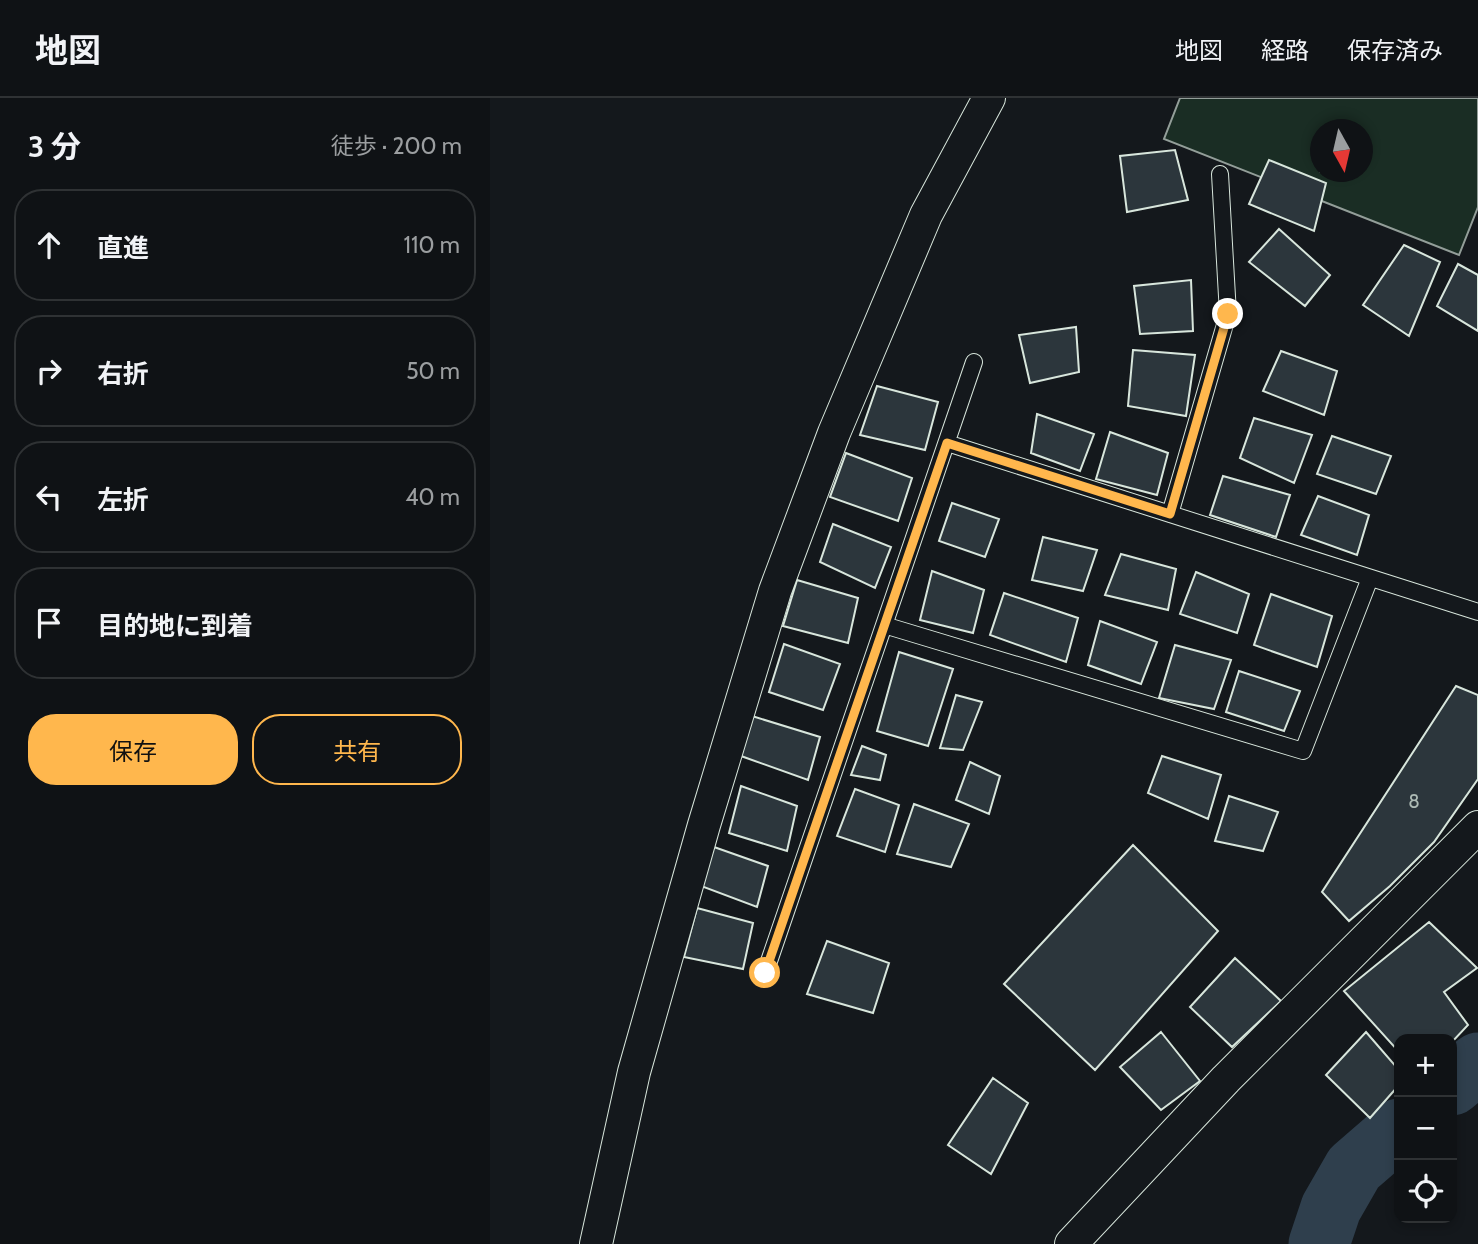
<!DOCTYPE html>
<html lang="ja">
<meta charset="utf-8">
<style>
:root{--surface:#0f1215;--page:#181b1e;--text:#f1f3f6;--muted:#9b9ea0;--line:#2f3234;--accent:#ffb74d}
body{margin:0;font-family:Cabin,"Noto Sans JP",sans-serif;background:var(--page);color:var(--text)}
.controls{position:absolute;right:21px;bottom:21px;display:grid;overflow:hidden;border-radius:14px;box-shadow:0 4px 10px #0003}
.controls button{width:63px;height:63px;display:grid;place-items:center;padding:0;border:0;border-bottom:2px solid var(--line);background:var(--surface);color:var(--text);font:35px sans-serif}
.compass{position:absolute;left:820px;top:21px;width:63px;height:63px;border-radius:50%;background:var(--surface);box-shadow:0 4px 10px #0003;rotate:172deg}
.stop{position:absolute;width:21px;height:21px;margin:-16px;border:5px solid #ffb74d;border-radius:50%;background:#fff}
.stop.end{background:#ffb74d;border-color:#fff;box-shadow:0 2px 7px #0008}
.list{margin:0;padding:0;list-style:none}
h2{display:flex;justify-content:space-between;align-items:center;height:91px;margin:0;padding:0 28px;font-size:30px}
h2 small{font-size:23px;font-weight:400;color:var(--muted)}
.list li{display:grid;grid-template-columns:46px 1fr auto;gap:21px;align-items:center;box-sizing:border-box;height:112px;margin:0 14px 14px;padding:0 14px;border:2px solid var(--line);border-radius:28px}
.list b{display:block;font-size:26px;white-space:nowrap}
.list em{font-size:23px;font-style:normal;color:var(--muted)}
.actions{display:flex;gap:14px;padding:21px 28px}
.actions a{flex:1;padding:16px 0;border:2px solid var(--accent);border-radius:28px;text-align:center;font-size:24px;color:var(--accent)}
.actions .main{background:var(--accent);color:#111}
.icon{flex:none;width:38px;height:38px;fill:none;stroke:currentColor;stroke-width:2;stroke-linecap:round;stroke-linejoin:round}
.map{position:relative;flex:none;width:988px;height:1146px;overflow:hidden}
header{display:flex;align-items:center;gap:42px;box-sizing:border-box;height:98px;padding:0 35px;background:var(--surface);border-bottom:2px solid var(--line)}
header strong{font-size:33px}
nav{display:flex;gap:38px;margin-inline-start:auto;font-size:24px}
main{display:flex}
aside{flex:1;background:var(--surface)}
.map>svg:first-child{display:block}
.green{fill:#1a2d24;stroke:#939e99;stroke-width:2;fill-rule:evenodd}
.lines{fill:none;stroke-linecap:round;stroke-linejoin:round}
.river{stroke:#2f3f4d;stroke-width:61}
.building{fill:#2c363c;stroke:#d8e6dc;stroke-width:2}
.lane-casing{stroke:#d8e6dc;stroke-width:18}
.street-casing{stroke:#d8e6dc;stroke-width:34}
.lane{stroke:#14181c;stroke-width:16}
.street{stroke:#14181c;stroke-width:32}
.route{stroke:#ffb74d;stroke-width:9}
.labels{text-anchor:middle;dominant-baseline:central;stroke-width:5;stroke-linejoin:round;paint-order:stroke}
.number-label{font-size:19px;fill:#adbab4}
</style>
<header>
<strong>地図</strong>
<nav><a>地図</a><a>経路</a><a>保存済み</a></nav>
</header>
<main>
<aside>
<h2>3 分<small>徒歩 · 200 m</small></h2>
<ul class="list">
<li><svg class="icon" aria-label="ahead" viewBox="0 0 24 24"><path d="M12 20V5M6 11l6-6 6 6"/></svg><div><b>直進</b></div><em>110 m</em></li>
<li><svg class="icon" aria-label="right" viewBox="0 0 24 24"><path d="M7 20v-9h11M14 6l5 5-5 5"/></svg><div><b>右折</b></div><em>50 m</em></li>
<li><svg class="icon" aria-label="left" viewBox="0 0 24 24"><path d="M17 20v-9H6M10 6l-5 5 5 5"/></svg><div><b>左折</b></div><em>40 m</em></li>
<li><svg class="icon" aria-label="arrive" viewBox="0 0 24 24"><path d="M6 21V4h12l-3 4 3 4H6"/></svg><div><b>目的地に到着</b></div></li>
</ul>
<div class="actions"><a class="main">保存</a><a>共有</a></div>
</aside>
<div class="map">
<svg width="988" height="1146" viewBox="0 0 988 1146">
<rect width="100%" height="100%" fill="#14181c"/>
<path class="green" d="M 690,0 L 988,0 L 988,109 L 969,157 L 674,41 ZM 830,32 L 872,32 L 872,74 L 830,74 Z"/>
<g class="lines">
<path class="river" d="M 962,987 L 988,965
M 829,1146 L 841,1110 L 864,1070 L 909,1031"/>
</g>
<path class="building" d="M 685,52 L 698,102 L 637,114 L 630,58 Z
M 779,62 L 836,85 L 824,133 L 759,106 Z
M 789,131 L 840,177 L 815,208 L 759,164 Z
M 914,147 L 950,164 L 919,238 L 873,207 Z
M 968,166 L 988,177 L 988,233 L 947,208 Z
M 701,182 L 703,233 L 650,236 L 644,188 Z
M 586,229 L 589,274 L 540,285 L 529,237 Z
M 643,252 L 705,257 L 696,318 L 638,308 Z
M 791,253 L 847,273 L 834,317 L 773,293 Z
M 387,288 L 448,304 L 435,352 L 370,337 Z
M 547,316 L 604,336 L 590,373 L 541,355 Z
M 764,320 L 822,337 L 804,385 L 750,360 Z
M 620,334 L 678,355 L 667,397 L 606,381 Z
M 842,338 L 901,358 L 886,396 L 827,376 Z
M 356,355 L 422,380 L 408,423 L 340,399 Z
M 733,378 L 800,397 L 786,439 L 720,417 Z
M 828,398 L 879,417 L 867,457 L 811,437 Z
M 462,405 L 509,421 L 495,459 L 449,443 Z
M 343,426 L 401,449 L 385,490 L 330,464 Z
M 553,439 L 607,452 L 593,493 L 542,482 Z
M 631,456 L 686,471 L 678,512 L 615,497 Z
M 442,473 L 494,492 L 483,535 L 430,522 Z
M 706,474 L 759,496 L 747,535 L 690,516 Z
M 307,482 L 368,500 L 358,545 L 293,528 Z
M 514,495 L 588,520 L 576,564 L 500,537 Z
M 781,496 L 842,518 L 827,569 L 764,547 Z
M 610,523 L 667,544 L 651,586 L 598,567 Z
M 294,546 L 350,566 L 333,612 L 279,594 Z
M 685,547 L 741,562 L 724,611 L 669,600 Z
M 409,554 L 463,571 L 438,648 L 387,633 Z
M 749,573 L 810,593 L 794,633 L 736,614 Z
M 966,588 L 988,597 L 988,681 L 944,744 L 900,788 L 859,823 L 832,794 Z
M 466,597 L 492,604 L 473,652 L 450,650 Z
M 262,618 L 330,639 L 318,682 L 251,658 Z
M 372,648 L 396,657 L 390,682 L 361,677 Z
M 672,658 L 731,677 L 718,721 L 658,695 Z
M 480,664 L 510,678 L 499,716 L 466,702 Z
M 251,688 L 307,708 L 297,753 L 239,735 Z
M 365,691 L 409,707 L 395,754 L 347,738 Z
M 739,698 L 788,714 L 773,753 L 725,743 Z
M 424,706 L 479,726 L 461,769 L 407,756 Z
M 643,747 L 728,833 L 605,972 L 514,886 Z
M 224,749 L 278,768 L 267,809 L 211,788 Z
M 207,810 L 263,825 L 253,871 L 194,859 Z
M 939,824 L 987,870 L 954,894 L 978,927 L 962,944 L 962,941 L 909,941 L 909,954 L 854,893 Z
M 337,843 L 399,865 L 383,915 L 317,896 Z
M 745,860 L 791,903 L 742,949 L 700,909 Z
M 671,934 L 710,983 L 671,1012 L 630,969 Z
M 876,934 L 909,972 L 909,987 L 880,1020 L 836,977 Z
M 503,980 L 538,1005 L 501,1076 L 458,1047 Z"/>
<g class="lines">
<g class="lane-casing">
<path id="lane" d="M 457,345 L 988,514
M 680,416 L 738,216 L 730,76
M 394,527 L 813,653 L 880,480
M 275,875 L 484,264"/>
</g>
<g class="street-casing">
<path id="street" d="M 106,1146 L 144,974 L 214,727 L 285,493 L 344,335 L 436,117 L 499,0
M 581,1146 L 736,981 L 988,729"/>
</g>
<use href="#lane" class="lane"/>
<use href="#street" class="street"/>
</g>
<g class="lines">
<path class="route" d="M 275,875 L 457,345 L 680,416 L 738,216"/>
</g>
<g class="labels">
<g class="number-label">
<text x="924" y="703">8</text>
</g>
</g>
</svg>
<div class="controls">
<button>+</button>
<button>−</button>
<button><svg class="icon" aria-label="locate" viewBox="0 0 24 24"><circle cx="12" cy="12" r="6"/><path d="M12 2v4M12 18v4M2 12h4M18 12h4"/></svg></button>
</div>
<svg class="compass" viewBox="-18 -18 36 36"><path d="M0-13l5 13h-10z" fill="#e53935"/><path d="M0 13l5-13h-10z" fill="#9b9ea0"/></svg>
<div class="stop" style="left:275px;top:875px"></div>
<div class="stop end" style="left:738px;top:216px"></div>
</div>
</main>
